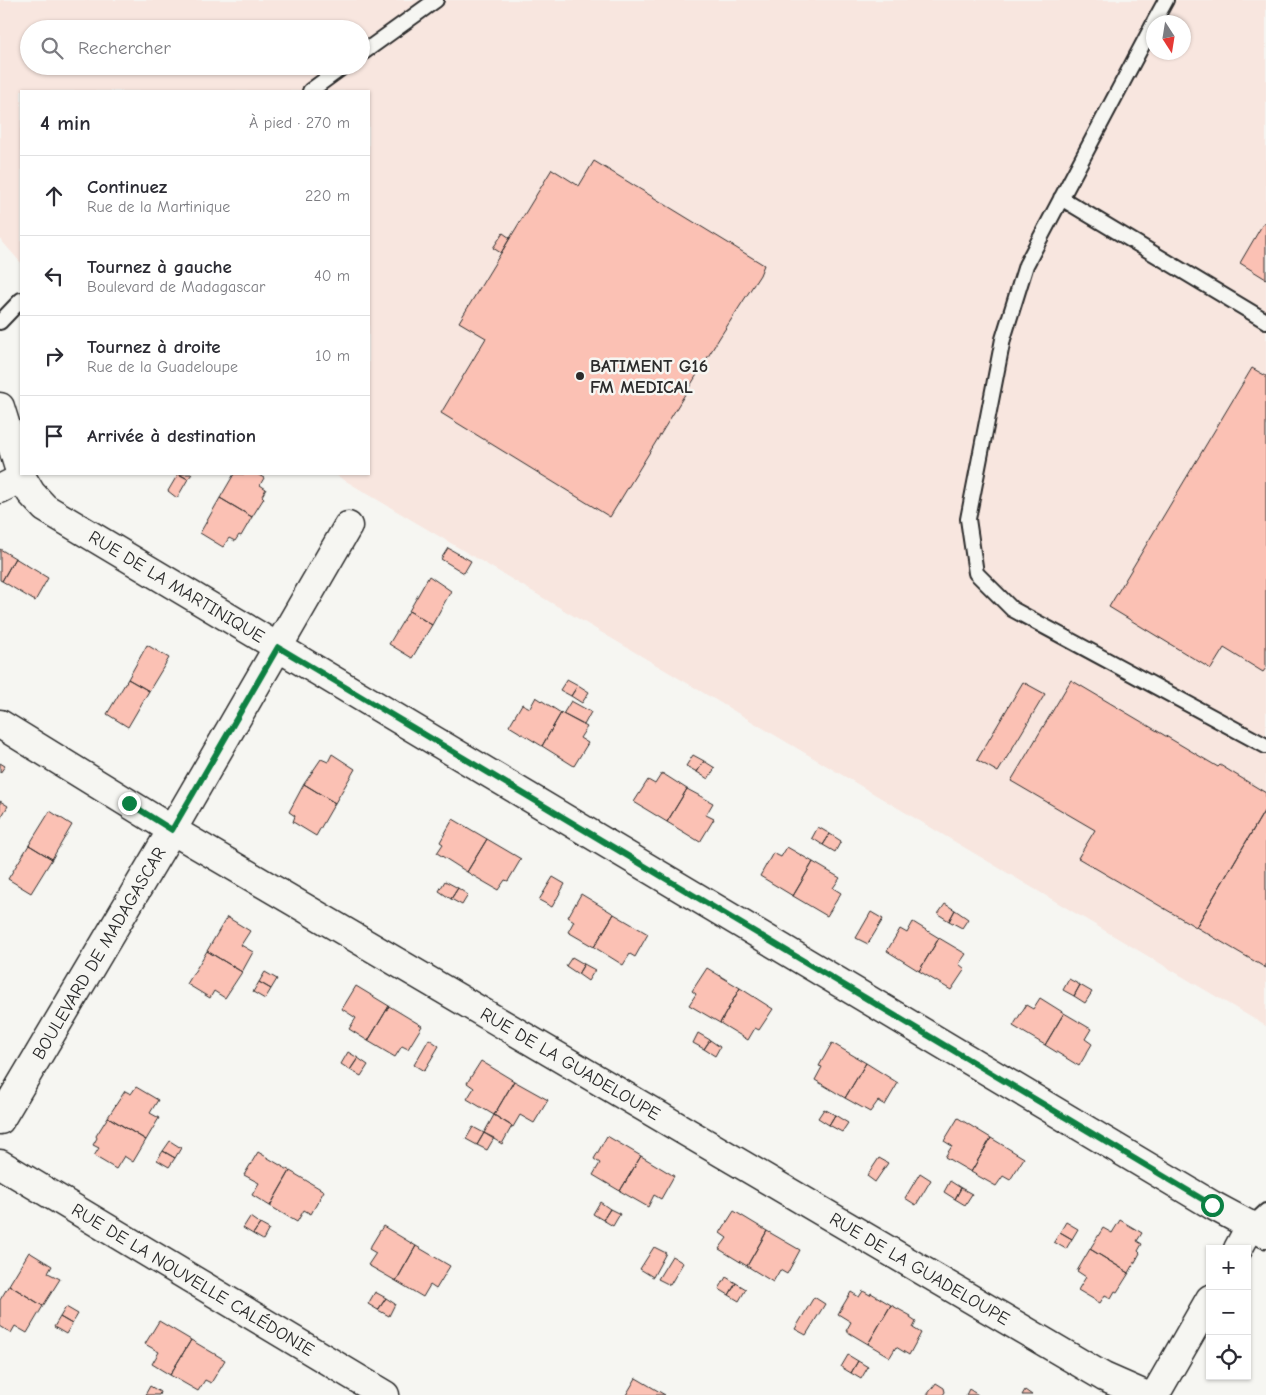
<!DOCTYPE html>
<html lang="fr">
<meta charset="utf-8">
<style>
:root{--surface:#fff;--page:#f2f2f3;--text:#2b2b33;--muted:#7c7c81;--line:#e1e1e2}
body{margin:0;font-family:"Comic Neue",sans-serif;background:var(--page);color:var(--text)}
.controls{position:absolute;right:15px;bottom:15px;display:grid;overflow:hidden;border-radius:0px;box-shadow:0 1px 4px #0004}
.controls button{width:45px;height:45px;display:grid;place-items:center;padding:0;border:0;border-bottom:1px solid var(--line);background:var(--surface);color:var(--text);font:25px sans-serif}
.compass{position:absolute;left:1146px;top:15px;width:45px;height:45px;border-radius:50%;background:var(--surface);box-shadow:0 1px 4px #0004;rotate:168deg}
.stop{position:absolute;width:15px;height:15px;margin:-11px;border:4px solid #0b8043;border-radius:50%;background:#fff}
.stop.end{background:#0b8043;border-color:#fff;box-shadow:0 1px 5px #0008}
.list{margin:0;padding:0;list-style:none}
h2{display:flex;justify-content:space-between;align-items:center;height:65px;margin:0;padding:0 20px;font-size:21px}
h2 small{font-size:16px;font-weight:400;color:var(--muted)}
.list li{display:grid;grid-template-columns:32px 1fr auto;gap:15px;align-items:center;box-sizing:border-box;height:80px;padding:0 20px;border-top:1px solid var(--line)}
.list b{display:block;font-size:19px;white-space:nowrap}
.list p{margin:0;font-size:16px;white-space:nowrap;color:var(--muted)}
.list em{font-size:16px;font-style:normal;color:var(--muted)}
.icon{flex:none;width:28px;height:28px;fill:none;stroke:currentColor;stroke-width:2;stroke-linecap:round;stroke-linejoin:round}
.map{position:relative;flex:none;width:1266px;height:1395px;overflow:hidden}
.search{position:absolute;background:var(--surface);box-shadow:0 1px 4px #0004;left:20px;top:20px;width:350px;height:55px;display:flex;align-items:center;gap:12px;box-sizing:border-box;padding:0 18px;border-radius:28px;color:var(--muted);font-size:19px}
.panel{position:absolute;background:var(--surface);box-shadow:0 1px 4px #0004;left:20px;top:90px;width:350px;height:385px;border-radius:0px}
.map>svg:first-child{display:block}
.built{fill:#f8e6df;fill-rule:evenodd}
.building{fill:#fbc1b4;stroke:#2b2b2b}
.lines{fill:none;stroke-linecap:round;stroke-linejoin:round}
.service-casing{stroke:#2b2b2b;stroke-width:18}
.minor-casing{stroke:#2b2b2b;stroke-width:31}
.service{stroke:#f6f6f2;stroke-width:14}
.minor{stroke:#f6f6f2;stroke-width:28}
.route{stroke:#0b8043;stroke-width:6}
.poi-dot{fill:#2b2b2b;stroke:#f6f6f2;stroke-width:2}
.labels{text-anchor:middle;dominant-baseline:central;stroke-width:5;stroke-linejoin:round;paint-order:stroke}
.poi-label{font-size:18px;font-weight:bold;fill:#2b2b2b;stroke:#f6f6f2;text-anchor:start}
.street-label{font-size:18px;fill:#2b2b2b;stroke:#f6f6f2}
</style>
<div class="map">
<svg width="1266" height="1395" viewBox="0 0 1266 1395">
<rect width="100%" height="100%" fill="#f6f6f2"/>
<filter id="ink" filterUnits="userSpaceOnUse"><feTurbulence type="fractalNoise" baseFrequency=".02" numOctaves="2"/><feDisplacementMap in="SourceGraphic" scale="10" xChannelSelector="R" yChannelSelector="G"/><feConvolveMatrix kernelMatrix="1 2 1 2 8 2 1 2 1" color-interpolation-filters="sRGB"/></filter>
<g filter="url(#ink)">
<path class="built" d="M 0,0 L 1266,0 L 1266,1026 L 334,474 L 369,474 L 369,91 L 21,91 L 21,263 L 0,239 ZM 1154,22 L 1184,22 L 1184,52 L 1154,52 ZM 29,29 L 361,29 L 361,66 L 29,66 Z"/>
<path class="building" d="M 594,161 L 764,265 L 760,275 L 720,337 L 610,517 L 441,413 L 486,338 L 459,322 L 501,253 L 552,169 L 579,186 Z
M 1264,222 L 1266,224 L 1266,279 L 1240,263 Z
M 503,233 L 510,238 L 501,253 L 493,248 Z
M 1252,368 L 1266,376 L 1266,668 L 1263,672 L 1224,648 L 1211,669 L 1109,607 Z
M 178,474 L 188,479 L 177,498 L 168,491 Z
M 179,474 L 192,474 L 188,479 Z
M 234,474 L 257,474 L 264,478 L 260,485 L 266,489 L 262,496 L 264,498 L 252,517 L 220,498 Z
M 220,498 L 252,517 L 241,536 L 239,535 L 235,541 L 229,538 L 223,547 L 200,533 Z
M 448,548 L 471,561 L 464,573 L 441,559 Z
M 0,549 L 15,558 L 2,581 L 0,580 Z
M 15,558 L 48,578 L 35,601 L 2,581 Z
M 429,576 L 451,591 L 432,625 L 409,611 Z
M 409,611 L 432,625 L 412,658 L 389,644 Z
M 147,645 L 169,658 L 149,691 L 128,679 Z
M 128,679 L 149,691 L 128,727 L 107,714 Z
M 567,679 L 578,685 L 571,696 L 560,690 Z
M 1071,680 L 1218,767 L 1220,765 L 1266,793 L 1266,808 L 1196,927 L 1078,858 L 1095,830 L 1011,781 Z
M 1023,682 L 1045,694 L 998,772 L 977,760 Z
M 578,685 L 589,692 L 582,703 L 571,696 Z
M 536,697 L 561,713 L 542,746 L 509,726 L 522,704 L 530,708 Z
M 571,701 L 591,712 L 584,725 L 563,714 Z
M 561,713 L 587,727 L 580,738 L 588,743 L 574,766 L 542,746 Z
M 332,754 L 355,769 L 335,803 L 304,784 L 321,759 L 328,762 Z
M 693,755 L 704,761 L 697,772 L 686,766 Z
M 704,761 L 715,768 L 708,779 L 697,772 Z
M 0,763 L 5,766 L 0,773 Z
M 662,773 L 687,789 L 667,822 L 634,802 L 648,780 L 655,784 Z
M 304,784 L 335,803 L 316,836 L 293,822 L 295,816 L 289,812 Z
M 687,789 L 713,803 L 706,815 L 714,819 L 700,842 L 667,822 Z
M 0,801 L 8,806 L 0,819 Z
M 1266,808 L 1266,968 L 1196,927 Z
M 50,811 L 72,825 L 52,859 L 29,845 Z
M 453,819 L 487,839 L 467,872 L 437,853 L 443,844 L 440,842 Z
M 818,827 L 830,834 L 823,845 L 812,838 Z
M 830,834 L 841,841 L 835,852 L 823,845 Z
M 487,839 L 521,859 L 508,881 L 505,880 L 498,890 L 467,872 Z
M 29,845 L 52,859 L 31,893 L 8,879 Z
M 787,847 L 813,862 L 793,896 L 760,876 L 773,853 L 781,857 Z
M 813,862 L 840,878 L 833,888 L 841,893 L 827,916 L 793,896 Z
M 553,877 L 565,884 L 552,907 L 539,900 Z
M 445,881 L 458,888 L 451,899 L 439,891 Z
M 458,888 L 468,895 L 462,905 L 451,899 Z
M 581,894 L 614,914 L 594,947 L 568,932 L 574,921 L 568,917 Z
M 945,904 L 955,910 L 949,921 L 938,914 Z
M 955,910 L 968,919 L 962,928 L 949,921 Z
M 871,912 L 883,919 L 868,944 L 856,938 Z
M 614,914 L 648,934 L 635,957 L 630,954 L 623,965 L 594,947 Z
M 227,917 L 250,931 L 241,945 L 253,952 L 242,972 L 207,951 Z
M 913,922 L 939,938 L 919,971 L 887,951 L 900,929 L 907,933 Z
M 939,938 L 966,954 L 959,964 L 965,969 L 951,990 L 919,971 Z
M 207,951 L 242,972 L 225,998 L 214,991 L 210,998 L 187,984 Z
M 572,957 L 584,964 L 578,974 L 566,966 Z
M 584,964 L 595,970 L 588,981 L 578,974 Z
M 707,968 L 740,988 L 720,1023 L 689,1005 L 696,994 L 692,991 Z
M 265,972 L 277,979 L 271,989 L 259,982 Z
M 1069,979 L 1080,985 L 1074,996 L 1063,990 Z
M 259,982 L 271,989 L 265,999 L 253,992 Z
M 1080,985 L 1092,992 L 1085,1003 L 1074,996 Z
M 356,986 L 389,1006 L 368,1041 L 349,1029 L 356,1018 L 342,1009 Z
M 740,988 L 773,1009 L 759,1030 L 755,1028 L 748,1040 L 720,1023 Z
M 1040,998 L 1064,1013 L 1045,1045 L 1013,1026 L 1026,1005 L 1033,1009 Z
M 389,1006 L 422,1026 L 408,1049 L 402,1046 L 395,1057 L 368,1041 Z
M 1064,1013 L 1091,1029 L 1085,1039 L 1092,1044 L 1079,1066 L 1045,1045 Z
M 698,1033 L 710,1040 L 704,1049 L 693,1043 Z
M 429,1039 L 439,1046 L 424,1071 L 414,1065 Z
M 710,1040 L 720,1047 L 715,1056 L 704,1049 Z
M 832,1043 L 866,1063 L 845,1098 L 815,1080 L 822,1067 L 819,1066 Z
M 348,1052 L 358,1058 L 350,1070 L 341,1064 Z
M 358,1058 L 368,1065 L 361,1076 L 350,1070 Z
M 481,1061 L 514,1081 L 494,1115 L 467,1099 L 474,1088 L 467,1083 Z
M 866,1063 L 898,1083 L 885,1105 L 878,1101 L 870,1112 L 845,1098 Z
M 514,1081 L 548,1100 L 534,1123 L 520,1115 L 513,1127 L 494,1115 Z
M 136,1087 L 158,1100 L 150,1113 L 159,1118 L 146,1140 L 108,1117 L 125,1091 L 131,1094 Z
M 824,1109 L 835,1115 L 829,1125 L 818,1118 Z
M 494,1115 L 512,1126 L 502,1144 L 484,1133 Z
M 835,1115 L 848,1123 L 842,1132 L 829,1125 Z
M 108,1117 L 146,1140 L 133,1162 L 124,1156 L 116,1169 L 94,1156 L 99,1148 L 93,1145 L 97,1138 L 96,1136 Z
M 958,1118 L 991,1138 L 971,1172 L 945,1157 L 952,1146 L 944,1141 Z
M 473,1127 L 484,1133 L 477,1145 L 466,1139 Z
M 484,1133 L 494,1138 L 487,1150 L 477,1145 Z
M 607,1136 L 641,1156 L 620,1191 L 593,1175 L 600,1163 L 594,1159 Z
M 991,1138 L 1024,1158 L 1010,1180 L 1003,1176 L 996,1186 L 971,1172 Z
M 170,1141 L 181,1148 L 175,1158 L 163,1151 Z
M 163,1151 L 175,1158 L 169,1167 L 157,1160 Z
M 258,1152 L 290,1171 L 270,1206 L 252,1195 L 259,1183 L 244,1175 Z
M 641,1156 L 674,1176 L 661,1199 L 654,1195 L 648,1207 L 620,1191 Z
M 879,1158 L 888,1163 L 875,1182 L 867,1176 Z
M 290,1171 L 324,1191 L 311,1214 L 304,1210 L 297,1222 L 270,1206 Z
M 920,1173 L 931,1180 L 916,1205 L 905,1198 Z
M 950,1181 L 961,1188 L 955,1199 L 944,1192 Z
M 961,1188 L 972,1194 L 965,1205 L 955,1199 Z
M 600,1202 L 610,1209 L 603,1220 L 593,1214 Z
M 610,1209 L 620,1214 L 613,1226 L 603,1220 Z
M 734,1211 L 767,1231 L 747,1266 L 719,1249 L 727,1238 L 720,1233 Z
M 250,1217 L 260,1224 L 253,1234 L 243,1228 Z
M 1120,1220 L 1142,1233 L 1137,1241 L 1142,1244 L 1138,1251 L 1140,1253 L 1129,1273 L 1090,1249 L 1103,1228 L 1112,1233 Z
M 1066,1222 L 1078,1229 L 1072,1239 L 1060,1232 Z
M 260,1224 L 269,1229 L 263,1240 L 253,1234 Z
M 383,1226 L 416,1246 L 396,1281 L 368,1265 L 376,1253 L 369,1249 Z
M 767,1231 L 800,1250 L 787,1274 L 780,1270 L 773,1282 L 747,1266 Z
M 1060,1232 L 1072,1239 L 1066,1249 L 1054,1242 Z
M 416,1246 L 450,1266 L 436,1289 L 430,1285 L 423,1297 L 396,1281 Z
M 654,1247 L 666,1253 L 653,1277 L 640,1269 Z
M 1090,1249 L 1129,1273 L 1117,1292 L 1115,1291 L 1111,1298 L 1105,1295 L 1100,1303 L 1078,1290 L 1086,1277 L 1077,1271 Z
M 29,1252 L 52,1266 L 48,1273 L 60,1279 L 43,1306 L 9,1285 Z
M 672,1256 L 683,1263 L 670,1285 L 658,1279 Z
M 726,1277 L 736,1283 L 729,1295 L 719,1289 Z
M 736,1283 L 746,1289 L 739,1301 L 729,1295 Z
M 9,1285 L 43,1306 L 27,1333 L 15,1326 L 11,1333 L 0,1326 L 0,1300 Z
M 863,1291 L 870,1295 L 871,1293 L 891,1305 L 868,1344 L 846,1331 L 851,1322 L 838,1314 L 851,1292 L 859,1297 Z
M 375,1292 L 386,1298 L 378,1310 L 368,1304 Z
M 814,1297 L 825,1304 L 806,1335 L 795,1329 Z
M 386,1298 L 395,1304 L 389,1316 L 378,1310 Z
M 891,1305 L 911,1316 L 910,1318 L 916,1322 L 913,1328 L 921,1333 L 909,1355 L 896,1347 L 890,1357 L 868,1344 Z
M 66,1307 L 78,1314 L 72,1324 L 60,1317 Z
M 60,1317 L 72,1324 L 66,1334 L 54,1327 Z
M 159,1321 L 191,1340 L 170,1375 L 152,1364 L 159,1352 L 145,1344 Z
M 191,1340 L 225,1360 L 211,1383 L 205,1380 L 198,1391 L 170,1375 Z
M 848,1355 L 858,1361 L 851,1373 L 841,1367 Z
M 858,1361 L 868,1367 L 861,1379 L 851,1373 Z
M 636,1378 L 665,1395 L 626,1395 Z
M 936,1383 L 944,1388 L 945,1392 L 943,1395 L 927,1395 Z
M 150,1386 L 160,1392 L 159,1395 L 145,1395 Z
M 969,1389 L 978,1395 L 966,1395 Z
M 1025,1390 L 1032,1395 L 1022,1395 Z"/>
<g class="lines">
<g class="service-casing">
<path id="service" d="M 1154,22 L 1166,0
M 1154,23 L 1026,265 L 1003,339 L 968,519 L 976,573 L 1012,609 L 1266,746
M 361,54 L 436,0
M 310,91 L 344,66
M 1061,198 L 1266,321
M 0,322 L 21,300
M 1251,1225 L 1266,1211"/>
</g>
<g class="minor-casing">
<g id="minor">
<path d="M 0,407 L 22,478"/>
<path id="s1" d="M 0,489 L 22,478 L 31,493 L 45,508 L 1212,1205 L 1266,1234"/>
<path id="s2" d="M 0,724 L 172,830 L 1104,1377 L 1145,1395"/>
<path id="s3" d="M 0,1120 L 172,830 L 348,526"/>
<path id="s4" d="M 0,1164 L 385,1395"/>
<path d="M 1238,1249 L 1251,1225"/>
<path d="M 1155,1395 L 1210,1299"/>
</g>
</g>
<use href="#service" class="service"/>
<use href="#minor" class="minor"/>
</g>
</g>
<g class="lines" filter="url(#ink)">
<path class="route" d="M 129,803 L 172,830 L 278,647 L 1212,1205"/>
</g>
<circle class="poi-dot" cx="580" cy="376" r="5"/>
<g class="labels">
<g class="poi-label">
<text x="590" y="366">BATIMENT G16<tspan x="590" dy="21">FM MEDICAL</tspan></text>
</g>
<g class="street-label">
<text stroke="none"><textPath href="#s1" startOffset="216">RUE DE LA MARTINIQUE</textPath></text>
<text stroke="none"><textPath href="#s3" startOffset="194">BOULEVARD DE MADAGASCAR</textPath></text>
<text stroke="none"><textPath href="#s2" startOffset="664">RUE DE LA GUADELOUPE</textPath></text>
<text stroke="none"><textPath href="#s2" startOffset="1069">RUE DE LA GUADELOUPE</textPath></text>
<text stroke="none"><textPath href="#s4" startOffset="225">RUE DE LA NOUVELLE CALÉDONIE</textPath></text>
</g>
</g>
</svg>
<div class="controls">
<button>+</button>
<button>−</button>
<button><svg class="icon" aria-label="locate" viewBox="0 0 24 24"><circle cx="12" cy="12" r="6"/><path d="M12 2v4M12 18v4M2 12h4M18 12h4"/></svg></button>
</div>
<svg class="compass" viewBox="-18 -18 36 36"><path d="M0-13l5 13h-10z" fill="#e53935"/><path d="M0 13l5-13h-10z" fill="#7c7c81"/></svg>
<div class="stop" style="left:1212px;top:1205px"></div>
<div class="stop end" style="left:129px;top:803px"></div>
<div class="search"><svg class="icon" aria-label="search" viewBox="0 0 24 24"><circle cx="10" cy="10" r="6"/><path d="M15 15l6 6"/></svg>Rechercher</div>
<section class="panel">
<h2>4 min<small>À pied · 270 m</small></h2>
<ul class="list">
<li><svg class="icon" aria-label="ahead" viewBox="0 0 24 24"><path d="M12 20V5M6 11l6-6 6 6"/></svg><div><b>Continuez</b><p>Rue de la Martinique</p></div><em>220 m</em></li>
<li><svg class="icon" aria-label="left" viewBox="0 0 24 24"><path d="M17 20v-9H6M10 6l-5 5 5 5"/></svg><div><b>Tournez à gauche</b><p>Boulevard de Madagascar</p></div><em>40 m</em></li>
<li><svg class="icon" aria-label="right" viewBox="0 0 24 24"><path d="M7 20v-9h11M14 6l5 5-5 5"/></svg><div><b>Tournez à droite</b><p>Rue de la Guadeloupe</p></div><em>10 m</em></li>
<li><svg class="icon" aria-label="arrive" viewBox="0 0 24 24"><path d="M6 21V4h12l-3 4 3 4H6"/></svg><div><b>Arrivée à destination</b></div></li>
</ul>
</section>
</div>
